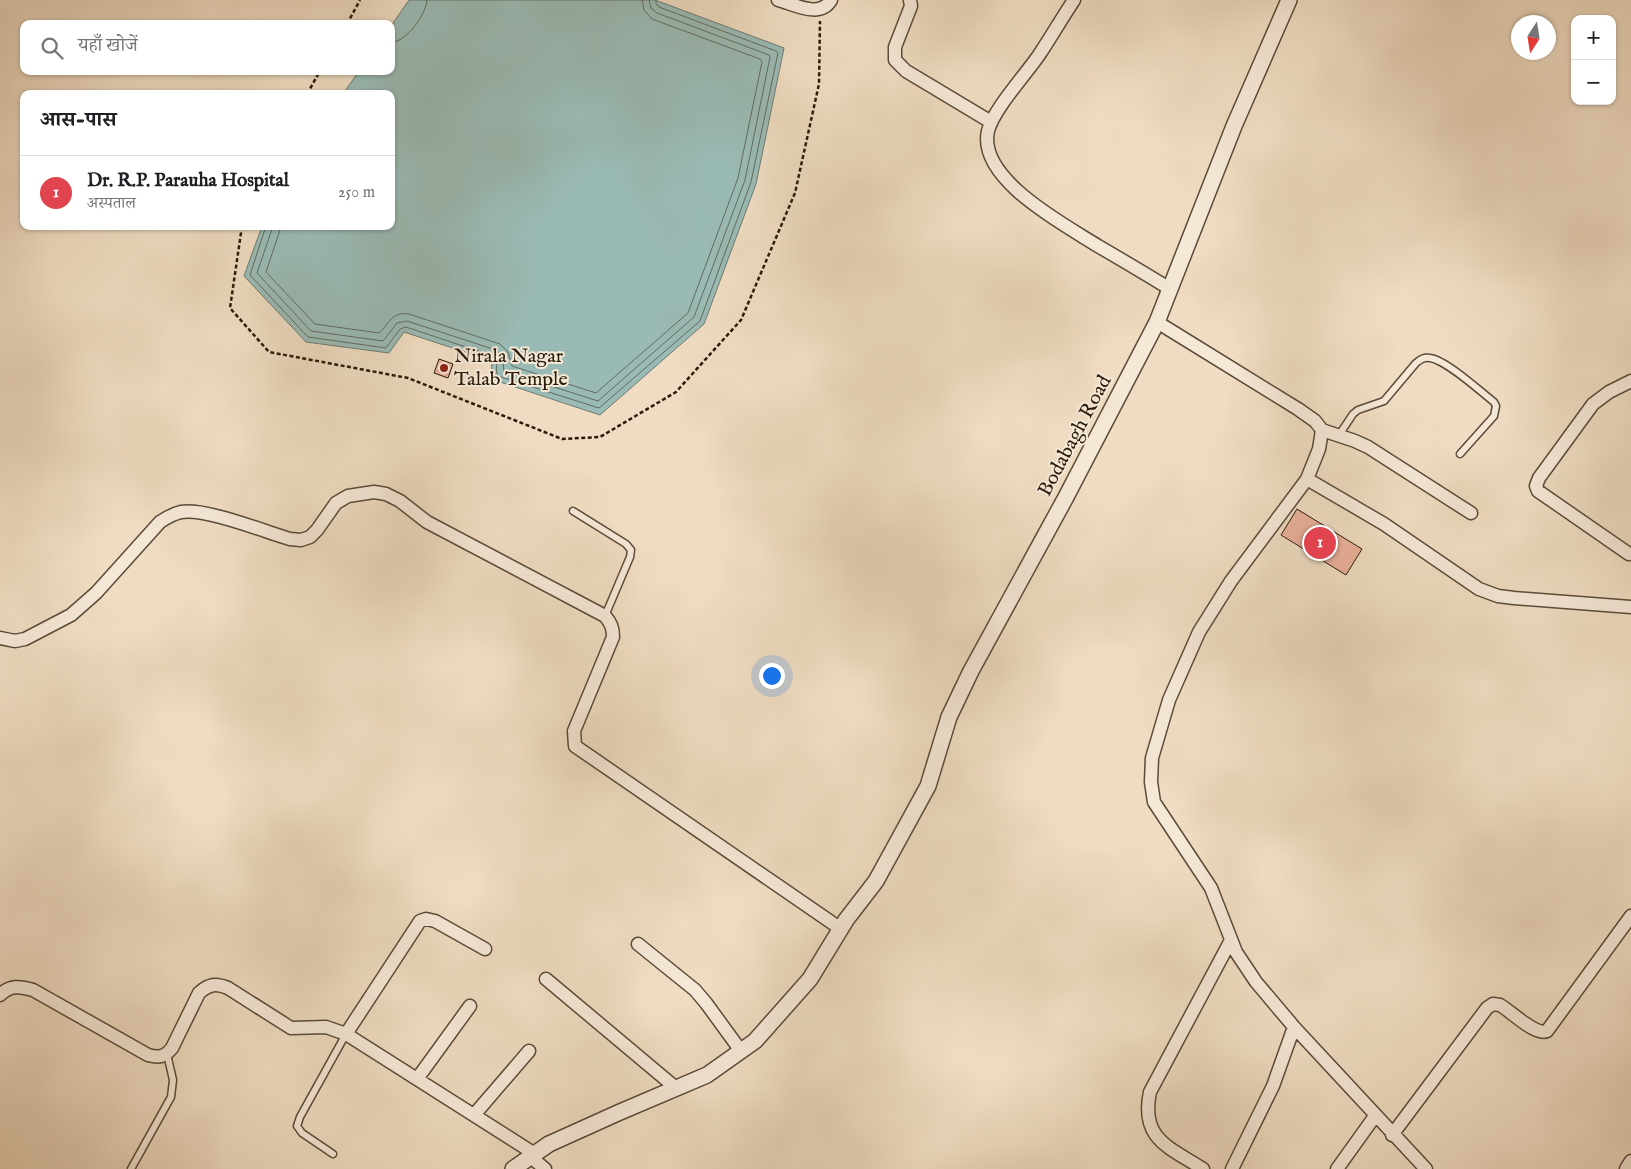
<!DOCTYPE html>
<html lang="hi">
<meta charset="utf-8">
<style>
:root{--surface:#fff;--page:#f2f2f2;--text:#202124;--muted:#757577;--line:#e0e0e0;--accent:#2563eb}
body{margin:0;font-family:"IM FELL English","Noto Serif Devanagari",serif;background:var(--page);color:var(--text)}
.controls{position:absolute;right:15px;top:15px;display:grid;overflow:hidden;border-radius:10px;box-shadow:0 1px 4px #0004}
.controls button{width:45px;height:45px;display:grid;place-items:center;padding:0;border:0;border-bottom:1px solid var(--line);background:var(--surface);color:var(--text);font:25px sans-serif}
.compass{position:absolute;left:1511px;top:15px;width:45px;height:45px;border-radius:50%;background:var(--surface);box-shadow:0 1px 4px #0004;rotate:192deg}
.you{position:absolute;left:771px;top:675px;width:18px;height:18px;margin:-12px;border:4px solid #fff;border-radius:50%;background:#1a73e8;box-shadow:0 0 0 8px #1a73e833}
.badge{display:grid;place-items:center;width:32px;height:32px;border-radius:50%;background:var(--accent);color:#fff;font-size:16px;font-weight:700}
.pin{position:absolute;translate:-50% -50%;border:2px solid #fff;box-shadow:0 1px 5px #0006}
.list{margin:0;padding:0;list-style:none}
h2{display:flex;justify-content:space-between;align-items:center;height:65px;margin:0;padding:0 20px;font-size:21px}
h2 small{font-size:16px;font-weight:400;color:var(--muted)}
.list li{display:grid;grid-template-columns:32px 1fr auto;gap:15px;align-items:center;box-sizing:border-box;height:75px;padding:0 20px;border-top:1px solid var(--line)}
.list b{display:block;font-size:19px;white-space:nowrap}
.list p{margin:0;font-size:16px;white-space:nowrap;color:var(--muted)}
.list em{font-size:16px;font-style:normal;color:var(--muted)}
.icon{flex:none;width:28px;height:28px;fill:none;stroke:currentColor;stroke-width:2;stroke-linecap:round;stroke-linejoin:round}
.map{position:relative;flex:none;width:1631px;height:1169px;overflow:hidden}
.search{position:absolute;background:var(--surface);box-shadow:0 1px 4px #0004;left:20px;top:20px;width:375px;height:55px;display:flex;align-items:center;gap:12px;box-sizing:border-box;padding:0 18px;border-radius:10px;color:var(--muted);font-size:19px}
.panel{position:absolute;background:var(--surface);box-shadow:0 1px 4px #0004;left:20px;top:90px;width:375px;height:140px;border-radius:10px}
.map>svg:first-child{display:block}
.water{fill:#9abbb5;stroke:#6d7b71}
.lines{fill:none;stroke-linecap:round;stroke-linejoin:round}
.shore{stroke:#626b60;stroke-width:1}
.building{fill:#eab19b;stroke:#291b0a}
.service-casing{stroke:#5a4b38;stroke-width:9}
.minor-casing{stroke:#5a4b38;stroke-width:15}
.tertiary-casing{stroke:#5a4b38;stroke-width:18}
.path{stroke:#291b0a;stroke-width:2.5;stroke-dasharray:4 2.5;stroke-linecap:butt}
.service{stroke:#f5e8d7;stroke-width:6}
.minor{stroke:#f5e8d7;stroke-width:12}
.tertiary{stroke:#f5e8d7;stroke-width:15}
.poi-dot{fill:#8f2418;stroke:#f5e8d7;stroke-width:2}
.labels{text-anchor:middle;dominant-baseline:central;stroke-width:4;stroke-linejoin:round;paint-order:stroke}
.poi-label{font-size:20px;fill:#291b0a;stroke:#f5e8d7;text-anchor:start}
.street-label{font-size:20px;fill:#291b0a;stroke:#f5e8d7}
</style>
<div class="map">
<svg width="1631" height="1169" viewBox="0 0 1631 1169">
<rect width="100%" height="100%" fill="#efdcc2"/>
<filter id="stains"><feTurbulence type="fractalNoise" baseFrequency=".004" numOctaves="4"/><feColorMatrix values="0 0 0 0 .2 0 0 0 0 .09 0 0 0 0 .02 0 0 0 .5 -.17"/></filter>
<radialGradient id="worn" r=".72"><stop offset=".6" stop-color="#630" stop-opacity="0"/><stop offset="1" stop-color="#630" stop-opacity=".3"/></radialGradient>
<path class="water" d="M 409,0 L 655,0 L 784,48 L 756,184 L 704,324 L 600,415 L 491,379 L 492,361 L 404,332 L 389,353 L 306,342 L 244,276 L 262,226 L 391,226 L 391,94 L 343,94 L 359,71 L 391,71 L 391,26 Z"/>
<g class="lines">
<path class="shore" d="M 391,43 C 407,41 426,15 427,0
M 266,226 L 250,275 L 308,337 L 386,348 L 400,329 L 406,327 L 493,356 C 500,361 494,370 498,376 L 599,408 L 700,321 L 751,182 L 778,53 L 776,51 L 659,7 L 656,4 L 656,0
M 273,226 L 257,273 L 311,331 L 383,341 L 397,323 L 407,321 L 496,350 L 502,357 L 504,371 L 598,401 L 694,317 L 745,180 L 770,57 L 769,55 L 657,13 L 651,8 L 649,0
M 280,226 L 279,233 L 266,272 L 315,324 L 379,333 C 389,324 392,311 409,314 L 500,344 L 508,352 L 512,366 L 596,393 L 688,313 L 738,178 L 762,62 L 760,59 L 652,19 L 644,10 L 642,0"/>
</g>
<path class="building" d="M 439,359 L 453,364 L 448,378 L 434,373 Z
M 1297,509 L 1362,549 L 1346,575 L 1281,535 Z"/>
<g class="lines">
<g class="service-casing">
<path id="service" d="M 1339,435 L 1353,414 L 1358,410 L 1384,401 L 1416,363 C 1421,359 1424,357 1430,358 C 1446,360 1480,391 1494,402 L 1496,406 L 1494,416 L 1460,454
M 573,511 L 626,544 L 631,550 L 630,557 L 605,616
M 333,1154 L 302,1133 L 297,1126 L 300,1117 L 346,1034
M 131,1169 L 171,1097 L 173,1080 L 167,1054"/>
</g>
<g class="minor-casing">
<path id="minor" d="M 778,0 C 794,4 820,19 831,0
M 910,0 L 911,6 L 895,47 L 895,60 L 906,71 L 991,122
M 1074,0 C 1062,18 1051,37 1039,55 C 1026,74 993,110 988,131 C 977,179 1065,225 1098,246 C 1122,260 1146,274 1170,289
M 1157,322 L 1298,409 L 1315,421 L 1322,430 L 1319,449 L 1307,479 L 1231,581 L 1199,632 L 1169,700 L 1152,758 L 1151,782 L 1154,802 L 1211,888 L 1236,952 L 1256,982 L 1294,1027 L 1426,1169
M 1322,430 L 1355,441 L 1368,447 L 1471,513
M 1307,479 L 1384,524 L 1479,589 L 1498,596 L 1514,598 L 1631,607
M 1629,554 L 1538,491 L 1536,486 L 1539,478 L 1593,404 L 1609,392 L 1631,381
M 0,638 L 15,641 L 25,639 L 71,615 L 96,593 L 160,522 C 166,518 173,514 181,512 C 206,508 263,531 290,539 L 301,540 L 310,537 L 317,530 L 336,503 L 348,496 L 374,492 L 386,494 L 400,501 L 427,522 L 605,616 C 611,623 613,628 613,637 L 574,731 L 575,746 L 841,929
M 638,944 L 695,990 L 706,1003 L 741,1051
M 546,979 L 676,1088
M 0,995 C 10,985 20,986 33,990 L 148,1055 C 159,1058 165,1057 172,1048 L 199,993 C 209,984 216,983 228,988 L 291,1028 L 326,1027 L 346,1034 L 535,1154
M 346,1034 L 420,921 L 426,919 L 435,921 L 485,949
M 417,1079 L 470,1006
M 474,1115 L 529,1051
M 1392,1135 L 1487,1008 L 1493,1004 L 1500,1005 C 1511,1011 1535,1036 1547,1031 L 1631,916
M 531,1157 L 545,1169
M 1203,1169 C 1169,1147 1140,1139 1150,1092 L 1231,940
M 1232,1169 L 1273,1086 L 1294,1027
M 1337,1169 L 1375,1116
M 1626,1169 L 1631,1161"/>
</g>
<g class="tertiary-casing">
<path id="tertiary" d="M 513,1169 L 549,1144 L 620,1112 L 707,1075 L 755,1041 L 810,979 L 846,920 L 876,881 L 928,786 L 949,717 L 971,671 L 1066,497 L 1157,322 L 1234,126 L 1289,0"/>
</g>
<path class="path" d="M 347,24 L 360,0
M 307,94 L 320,71
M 242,226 L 230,308 L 269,352 L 408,378 L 562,439 L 600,437 L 676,392 L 741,320 L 795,193 L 819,84 L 820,21"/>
<use href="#service" class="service"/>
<use href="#minor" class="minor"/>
<use href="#tertiary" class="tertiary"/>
</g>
<circle class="poi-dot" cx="444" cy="368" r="5"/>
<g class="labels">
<g class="poi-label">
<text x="454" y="356">Nirala Nagar<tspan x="454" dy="23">Talab Temple</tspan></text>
</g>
<g class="street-label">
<text transform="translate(1075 436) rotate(-62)">Bodabagh Road</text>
</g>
</g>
<rect width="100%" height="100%" filter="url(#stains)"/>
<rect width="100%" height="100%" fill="url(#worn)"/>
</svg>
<div class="controls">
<button>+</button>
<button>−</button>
</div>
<svg class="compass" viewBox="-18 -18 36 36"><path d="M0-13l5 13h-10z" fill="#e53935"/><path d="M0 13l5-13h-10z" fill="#757577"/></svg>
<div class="you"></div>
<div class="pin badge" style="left:1320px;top:543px;background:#e0444e">1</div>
<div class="search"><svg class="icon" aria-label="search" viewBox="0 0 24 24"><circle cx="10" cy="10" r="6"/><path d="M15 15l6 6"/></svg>यहाँ खोजें</div>
<section class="panel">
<h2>आस-पास<small></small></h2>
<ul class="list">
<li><span class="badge" style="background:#e0444e">1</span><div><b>Dr. R.P. Parauha Hospital</b><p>अस्पताल</p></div><em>250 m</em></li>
</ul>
</section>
</div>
